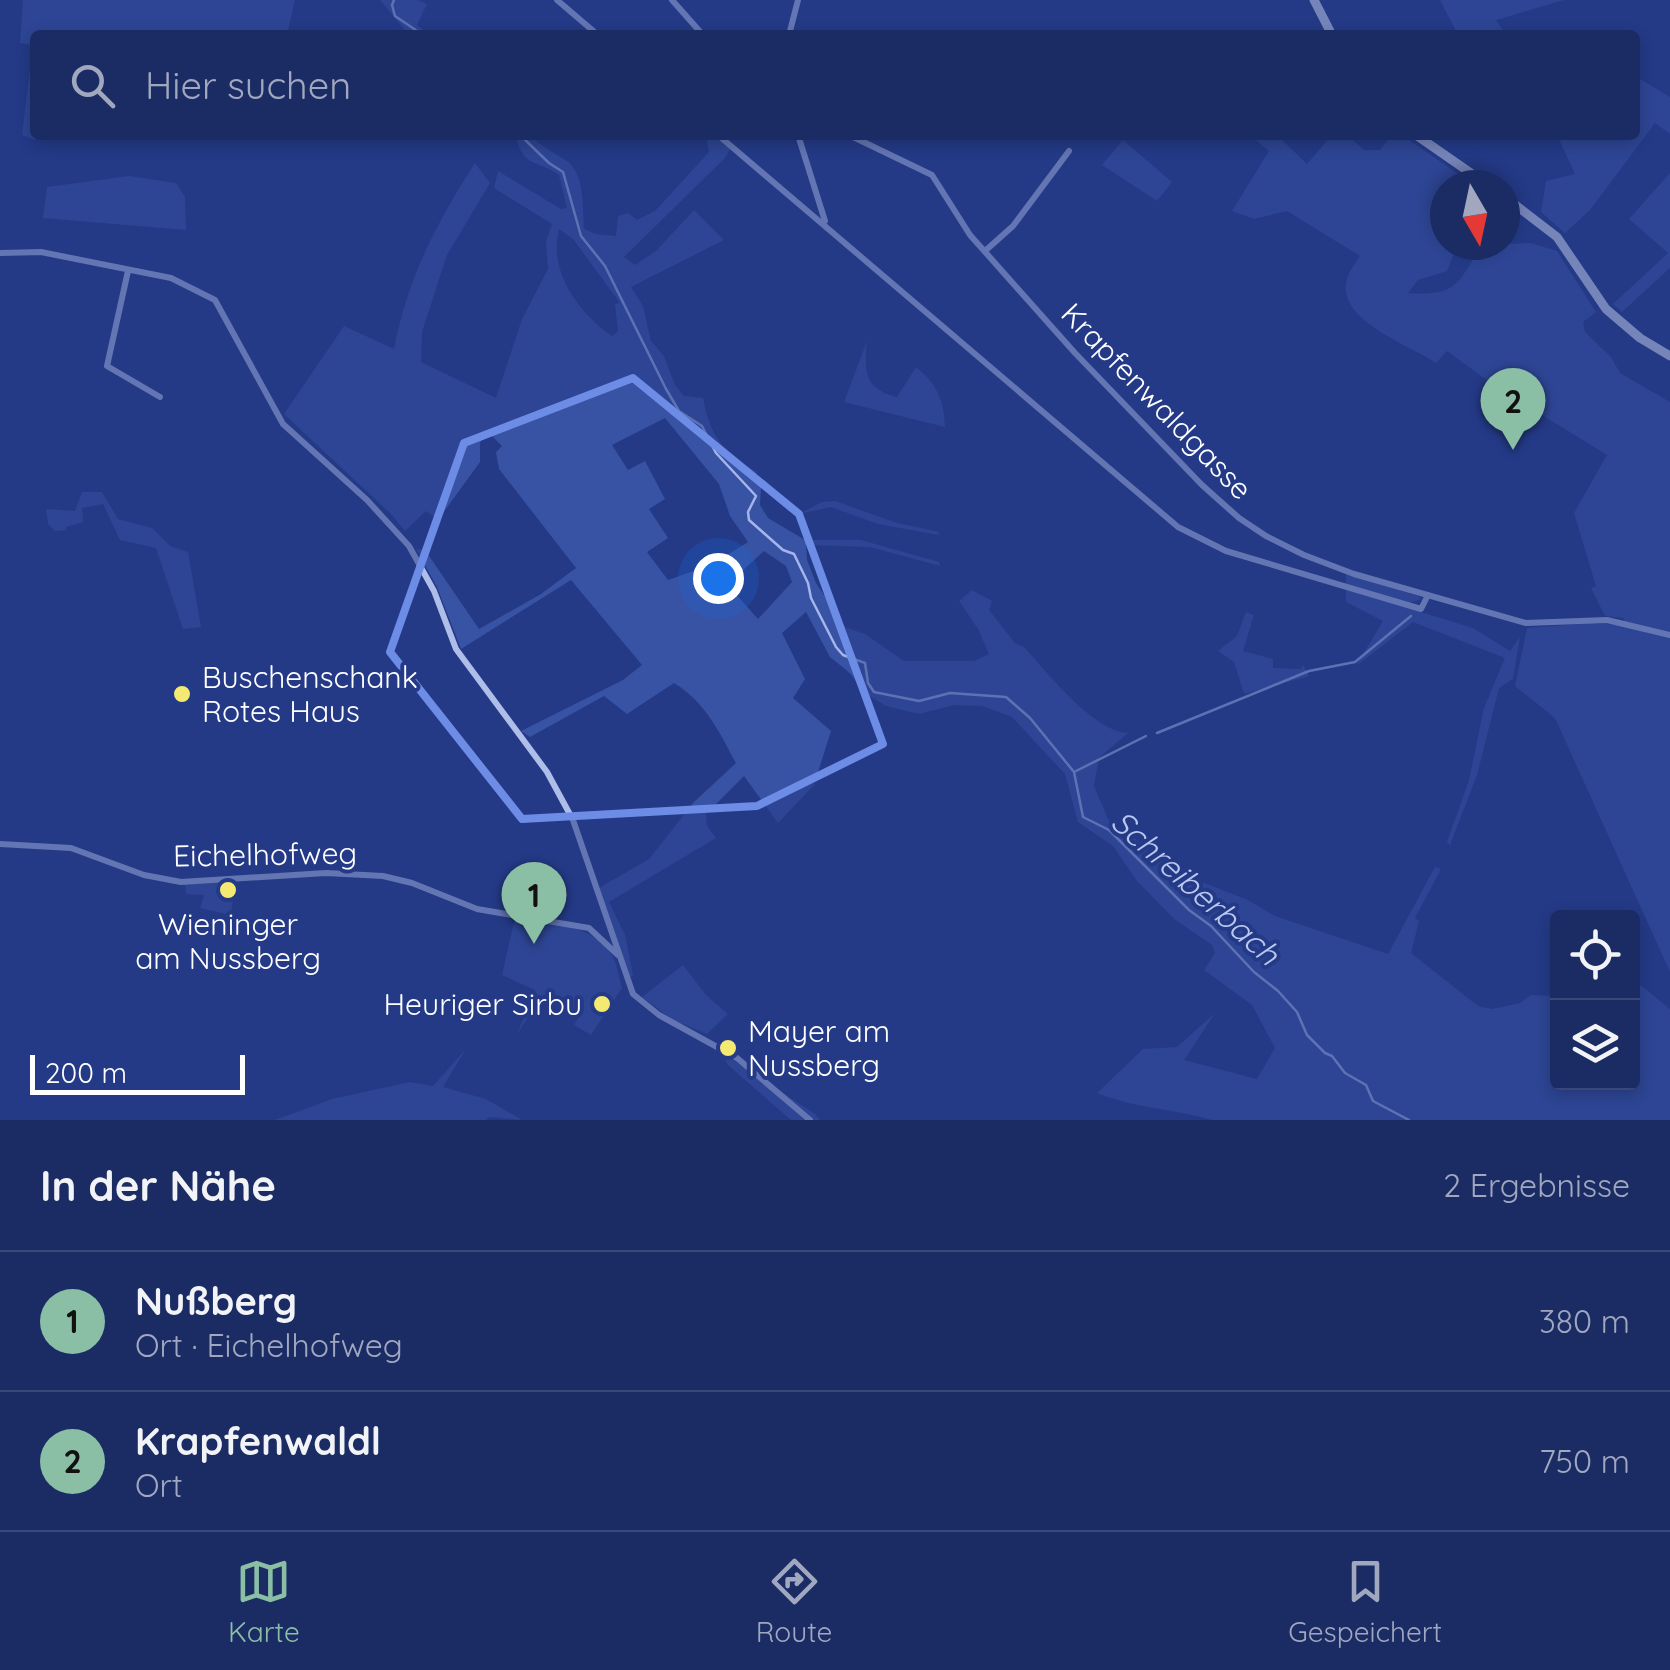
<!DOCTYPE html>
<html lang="de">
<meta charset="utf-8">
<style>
:root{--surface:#1b2c65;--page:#24346b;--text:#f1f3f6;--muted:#a0a7bf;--line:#394879;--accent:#8abfa5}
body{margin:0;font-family:Quicksand,sans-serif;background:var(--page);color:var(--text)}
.controls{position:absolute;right:30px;bottom:30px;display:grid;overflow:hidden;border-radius:10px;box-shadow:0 5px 15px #0003}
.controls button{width:90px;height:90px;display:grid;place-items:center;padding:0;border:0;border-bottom:2px solid var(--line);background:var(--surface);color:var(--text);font:50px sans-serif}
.compass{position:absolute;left:1430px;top:170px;width:90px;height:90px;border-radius:50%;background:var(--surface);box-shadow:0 5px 15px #0003;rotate:171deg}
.scale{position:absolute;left:30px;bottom:25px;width:215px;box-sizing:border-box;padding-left:10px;border:5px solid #fff;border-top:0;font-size:28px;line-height:35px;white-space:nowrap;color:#fff;-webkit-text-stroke:8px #243a87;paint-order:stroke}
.you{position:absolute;left:718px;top:578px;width:35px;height:35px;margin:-25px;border:8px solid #fff;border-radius:50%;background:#1a73e8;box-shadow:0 0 0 15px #1a73e833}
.badge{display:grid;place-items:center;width:65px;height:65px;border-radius:50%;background:var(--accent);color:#111;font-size:32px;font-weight:700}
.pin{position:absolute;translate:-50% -82px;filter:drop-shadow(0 2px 5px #0008)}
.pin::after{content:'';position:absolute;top:52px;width:35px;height:30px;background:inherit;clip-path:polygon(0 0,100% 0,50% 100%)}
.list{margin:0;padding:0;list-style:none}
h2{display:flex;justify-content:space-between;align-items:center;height:130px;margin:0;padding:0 40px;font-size:42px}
h2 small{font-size:32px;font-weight:400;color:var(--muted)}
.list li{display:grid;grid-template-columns:65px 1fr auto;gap:30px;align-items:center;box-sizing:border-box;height:140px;padding:0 40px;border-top:2px solid var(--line)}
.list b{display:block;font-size:38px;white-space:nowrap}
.list p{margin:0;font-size:32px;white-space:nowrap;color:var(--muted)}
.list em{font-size:32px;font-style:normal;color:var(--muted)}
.icon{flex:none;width:55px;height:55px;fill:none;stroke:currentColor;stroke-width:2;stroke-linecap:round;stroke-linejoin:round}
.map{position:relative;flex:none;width:1670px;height:1120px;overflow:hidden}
.search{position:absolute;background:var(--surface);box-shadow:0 5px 15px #0003;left:30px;right:30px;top:30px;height:110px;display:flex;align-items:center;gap:25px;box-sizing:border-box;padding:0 35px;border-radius:10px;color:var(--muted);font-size:38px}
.sheet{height:410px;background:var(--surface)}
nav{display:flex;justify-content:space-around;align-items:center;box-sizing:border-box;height:140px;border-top:2px solid var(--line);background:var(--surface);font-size:28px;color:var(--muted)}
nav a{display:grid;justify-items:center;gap:5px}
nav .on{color:var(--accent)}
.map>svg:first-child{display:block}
.green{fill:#3852a4;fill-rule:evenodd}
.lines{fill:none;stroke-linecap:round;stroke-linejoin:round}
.stream{stroke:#a3b5ea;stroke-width:2.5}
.street{stroke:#afbde9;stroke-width:6}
.secondary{stroke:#d9e0f7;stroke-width:9}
.marked{fill:none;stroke:#6c8ce6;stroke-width:8;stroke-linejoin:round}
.poi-dot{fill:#f4ea72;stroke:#243a87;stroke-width:4}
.labels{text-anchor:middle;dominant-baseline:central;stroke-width:8;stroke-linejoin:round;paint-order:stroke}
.street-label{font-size:30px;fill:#fff;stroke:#243a87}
.poi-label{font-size:30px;fill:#fff;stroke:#243a87;text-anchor:start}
.water-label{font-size:32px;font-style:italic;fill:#bac8f0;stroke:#243a87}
</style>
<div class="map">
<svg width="1670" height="1120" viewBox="0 0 1670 1120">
<rect width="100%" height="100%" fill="#243a87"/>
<path class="green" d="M 23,0 L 295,0 L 287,35 L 35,35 L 35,140 L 22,135 L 33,45 L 20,43 Z
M 380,0 L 418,0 L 427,4 L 417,25 L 430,35 L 409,35 Z
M 1440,0 L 1564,0 L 1496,20 L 1506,35 L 1458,35 Z
M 1635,76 L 1670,97 L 1670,134 L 1655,123 L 1590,210 L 1565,233 L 1541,212 L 1546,181 L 1575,174 L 1557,135 L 1635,135 Z
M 515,135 L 530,135 C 544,148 549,150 564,159 C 586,172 582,207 584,229 L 596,234 L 616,236 L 618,216 L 628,213 L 637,220 L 655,211 L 709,152 L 706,135 L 714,135 L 730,149 L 725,158 L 624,257 L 635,265 L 656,251 L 694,210 L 724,240 L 631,287 L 643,306 L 651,341 L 664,356 L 675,385 L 684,396 L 703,398 C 710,435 723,454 756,471 L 761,488 L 760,505 L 768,518 L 805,540 L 861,540 L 939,562 L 940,566 L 870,547 L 806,545 L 807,560 L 816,583 L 845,627 L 865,634 L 904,661 L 974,661 L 989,654 L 978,629 L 959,601 L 972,590 L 992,601 L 989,610 L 1015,643 L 1024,647 C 1047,672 1094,732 1128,733 L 1099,758 L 1094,786 L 1108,819 L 1186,876 L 1248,900 L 1275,916 L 1388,954 L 1435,867 L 1441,869 L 1415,918 L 1419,921 L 1411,953 L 1478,1006 L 1492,1009 L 1520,1003 L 1531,995 L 1557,996 L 1558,1082 L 1632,1082 L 1633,979 L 1670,1009 L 1670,1120 L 1212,1120 C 1174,1109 1134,1108 1097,1093 L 1143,1049 L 1177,1047 L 1215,1013 L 1184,1060 L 1257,1079 L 1275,1048 L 1252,1005 L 1204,970 L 1215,953 L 1212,945 L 1174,919 L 1137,881 L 1113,846 L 1078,822 L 1065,774 L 1012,717 L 982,706 L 954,705 L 919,714 L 886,706 L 863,692 L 851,674 L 830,657 L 806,612 L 782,633 L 805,679 L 793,698 L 831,731 L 814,785 L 778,823 L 744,776 L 706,814 L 707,826 L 716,838 L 609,902 L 625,935 L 633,975 L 629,978 L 599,888 L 649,859 L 694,802 L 736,763 C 718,730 706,703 674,683 L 627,714 L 604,696 L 530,737 L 521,731 L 623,680 L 642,665 L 571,580 L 461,649 L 437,587 L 416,549 L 425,550 L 479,629 L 541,594 L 576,568 L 499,469 L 496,452 L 502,446 L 487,431 L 480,443 L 480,462 L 443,513 L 437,519 L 426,511 L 405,531 L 392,515 L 284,414 L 344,326 L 394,349 C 407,279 437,222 475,163 L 490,183 L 447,255 L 422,332 L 421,362 L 496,398 L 522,319 L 548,269 L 546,241 L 552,224 L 494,188 L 498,171 L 561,209 L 567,208 L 559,175 C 535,158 525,170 515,135 ZM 559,229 L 573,239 L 620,303 L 615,304 L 618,331 L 612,336 C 579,313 548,272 559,229 ZM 665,418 L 719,484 L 730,516 L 748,542 L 711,565 L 668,580 L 647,552 L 668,538 L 649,509 L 665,499 L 645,461 L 628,470 L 612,445 ZM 764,551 L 786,566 L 792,582 L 758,619 L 733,591 L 741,572 Z
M 1250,135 L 1277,135 L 1307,164 L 1332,135 L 1347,135 L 1364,150 L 1380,150 L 1392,135 L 1402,135 L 1474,185 L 1445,185 L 1445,245 L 1462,245 L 1455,251 L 1447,271 L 1418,280 L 1408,293 C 1458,297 1458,282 1482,245 L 1531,243 L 1557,251 L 1596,312 L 1583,322 L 1585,332 L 1611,357 L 1620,373 L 1670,402 L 1670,972 L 1555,718 L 1515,686 L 1527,628 L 1591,623 L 1623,625 L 1624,618 L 1605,616 L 1591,588 L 1596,586 L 1574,513 L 1607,455 L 1495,386 L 1447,351 L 1436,363 C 1410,345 1341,322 1346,284 C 1347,273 1355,264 1360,256 L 1287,211 L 1254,219 L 1232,211 L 1269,151 Z
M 1123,140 L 1172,182 L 1157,201 L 1102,165 Z
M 1670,173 L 1670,268 L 1622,312 L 1613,304 L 1668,253 L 1629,219 Z
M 129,176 L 176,183 L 185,197 L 186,230 L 43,218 L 47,187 Z
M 867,341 C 864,371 864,389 897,397 L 916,367 C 937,384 944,400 945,427 L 844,402 Z
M 82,492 L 102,492 L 118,519 L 152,528 L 170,546 L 188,552 L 201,627 L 183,629 L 156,548 L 120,540 L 103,504 L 82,508 L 83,522 L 66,527 L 66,530 L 55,531 L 48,524 L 46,509 L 75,511 Z
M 835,501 L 897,523 L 939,532 L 939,535 L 878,524 L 831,507 L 799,514 L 822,502 Z
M 1346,574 L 1418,596 L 1422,599 L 1409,603 L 1346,584 Z
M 1346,589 L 1473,628 L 1510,651 L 1520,637 L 1513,679 L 1499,688 L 1477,775 L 1450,845 L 1447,842 L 1469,780 L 1484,708 L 1505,658 L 1413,622 L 1356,666 L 1383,621 L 1346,602 Z
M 1246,612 L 1254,615 L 1243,651 L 1273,659 L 1273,668 L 1301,669 L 1303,665 L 1309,676 L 1244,694 L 1234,662 L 1218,651 L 1237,636 Z
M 237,880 L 231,911 L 226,914 L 200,908 L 204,895 L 186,894 L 185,885 Z
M 515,918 C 547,924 589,923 609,951 C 618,963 618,975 622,988 L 591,1035 L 574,1025 L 578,1018 L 542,996 L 517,1034 L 535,990 L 502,975 Z
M 683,965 L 706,995 L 728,1014 L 707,1034 L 673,1020 L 642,997 Z
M 466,1049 L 443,1087 L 486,1099 L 522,1120 L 489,1117 L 486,1120 L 275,1120 L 332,1099 L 410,1082 L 433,1086 Z
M 721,1052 L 815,1114 L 820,1120 L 791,1120 L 728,1065 Z"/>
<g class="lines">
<path class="stream" d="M 394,0 L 392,5 L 395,16 L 423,35
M 520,135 L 549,163 L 563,172 L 581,236 L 605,266 L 666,389 L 679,411 L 702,426 L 716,453 L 756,496 L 748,512 L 749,520 L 783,550 L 794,554 L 808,583 L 811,598 L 836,647 L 843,655 L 865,663 L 868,683 L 874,692 L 919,701 L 950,693 L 1006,697 L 1030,718 L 1074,772 L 1083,817 L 1109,830 L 1189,910 L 1211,926 L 1254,972 L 1278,991 L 1297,1012 L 1307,1035 L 1325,1053 L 1332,1056 L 1345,1073 L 1366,1085 L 1373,1101 L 1409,1120
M 1157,733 L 1309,671 L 1355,662 L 1411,616
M 1076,771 L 1146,736"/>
<path class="street" d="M 557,0 L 598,35
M 672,0 L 703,35
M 789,35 L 798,0
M 718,135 L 1178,527 L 1226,551 L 1421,609 L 1428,595
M 798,135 L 825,221
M 849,135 L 932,175 L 970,235 L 1075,353 L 1202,485 L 1239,518 L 1266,536 L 1304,555 L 1354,574 L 1526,623 L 1607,620 L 1670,635
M 985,251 L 1013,226 L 1069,151
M 0,253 L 41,252 L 171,278 L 215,300 L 283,424 L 367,500 L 409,546 L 434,591 L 456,649 L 547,772 L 573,820 L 633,994 L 659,1015 L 737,1058 L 810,1120
M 128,271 L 107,366 L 160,397
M 0,844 L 71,848 L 144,875 L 181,882 L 326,873 L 383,876 L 412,883 L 477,909 L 589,928 L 618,955"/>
<path class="secondary" d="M 1314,0 L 1332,35
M 1416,135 L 1488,185
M 1505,197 L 1557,237 L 1606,309 L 1640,338 L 1670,356"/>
</g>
<path d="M0 0H1670V1120H0ZM 633,378 L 799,514 L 883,744 L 757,806 L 522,819 L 390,652 L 464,443 Z" fill="#243a87" fill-opacity=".55" fill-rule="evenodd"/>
<path class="marked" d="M 633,378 L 799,514 L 883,744 L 757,806 L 522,819 L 390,652 L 464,443 Z"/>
<g class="poi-dot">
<circle cx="182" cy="694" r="10"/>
<circle cx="228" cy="890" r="10"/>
<circle cx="602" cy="1004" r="10"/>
<circle cx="728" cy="1048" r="10"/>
</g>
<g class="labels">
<g class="street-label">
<text transform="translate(1157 401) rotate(46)">Krapfenwaldgasse</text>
<text transform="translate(265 854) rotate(-1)">Eichelhofweg</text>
</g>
<g class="poi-label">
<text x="202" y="677">Buschenschank<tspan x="202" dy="34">Rotes Haus</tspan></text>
<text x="228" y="924" text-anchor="middle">Wieninger<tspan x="228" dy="34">am Nussberg</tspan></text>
<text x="582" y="1004" text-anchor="end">Heuriger Sirbu</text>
<text x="748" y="1031">Mayer am<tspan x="748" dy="34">Nussberg</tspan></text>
</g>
<g class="water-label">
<text transform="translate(1196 887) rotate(42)">Schreiberbach</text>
</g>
</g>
</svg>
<div class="controls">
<button><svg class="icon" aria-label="locate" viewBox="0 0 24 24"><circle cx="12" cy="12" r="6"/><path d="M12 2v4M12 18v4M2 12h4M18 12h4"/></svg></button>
<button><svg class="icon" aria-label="layers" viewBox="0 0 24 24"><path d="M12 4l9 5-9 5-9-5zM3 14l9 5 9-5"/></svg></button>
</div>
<svg class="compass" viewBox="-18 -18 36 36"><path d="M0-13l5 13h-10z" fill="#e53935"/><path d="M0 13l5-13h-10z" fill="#a0a7bf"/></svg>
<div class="scale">200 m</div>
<div class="you"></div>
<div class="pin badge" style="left:534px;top:944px">1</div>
<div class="pin badge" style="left:1513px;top:450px">2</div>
<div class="search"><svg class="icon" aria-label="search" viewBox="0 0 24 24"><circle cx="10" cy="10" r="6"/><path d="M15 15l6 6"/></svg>Hier suchen</div>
</div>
<section class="sheet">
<h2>In der Nähe<small>2 Ergebnisse</small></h2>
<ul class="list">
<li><span class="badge">1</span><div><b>Nußberg</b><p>Ort · Eichelhofweg</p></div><em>380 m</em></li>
<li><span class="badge">2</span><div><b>Krapfenwaldl</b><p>Ort</p></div><em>750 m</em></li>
</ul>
</section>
<nav>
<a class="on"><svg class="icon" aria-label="map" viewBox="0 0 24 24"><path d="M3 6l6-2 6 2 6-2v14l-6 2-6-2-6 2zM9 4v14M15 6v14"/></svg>Karte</a>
<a><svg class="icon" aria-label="directions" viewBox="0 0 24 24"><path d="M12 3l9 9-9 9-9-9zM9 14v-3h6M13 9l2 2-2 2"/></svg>Route</a>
<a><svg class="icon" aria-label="saved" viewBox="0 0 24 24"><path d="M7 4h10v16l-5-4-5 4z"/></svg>Gespeichert</a>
</nav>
